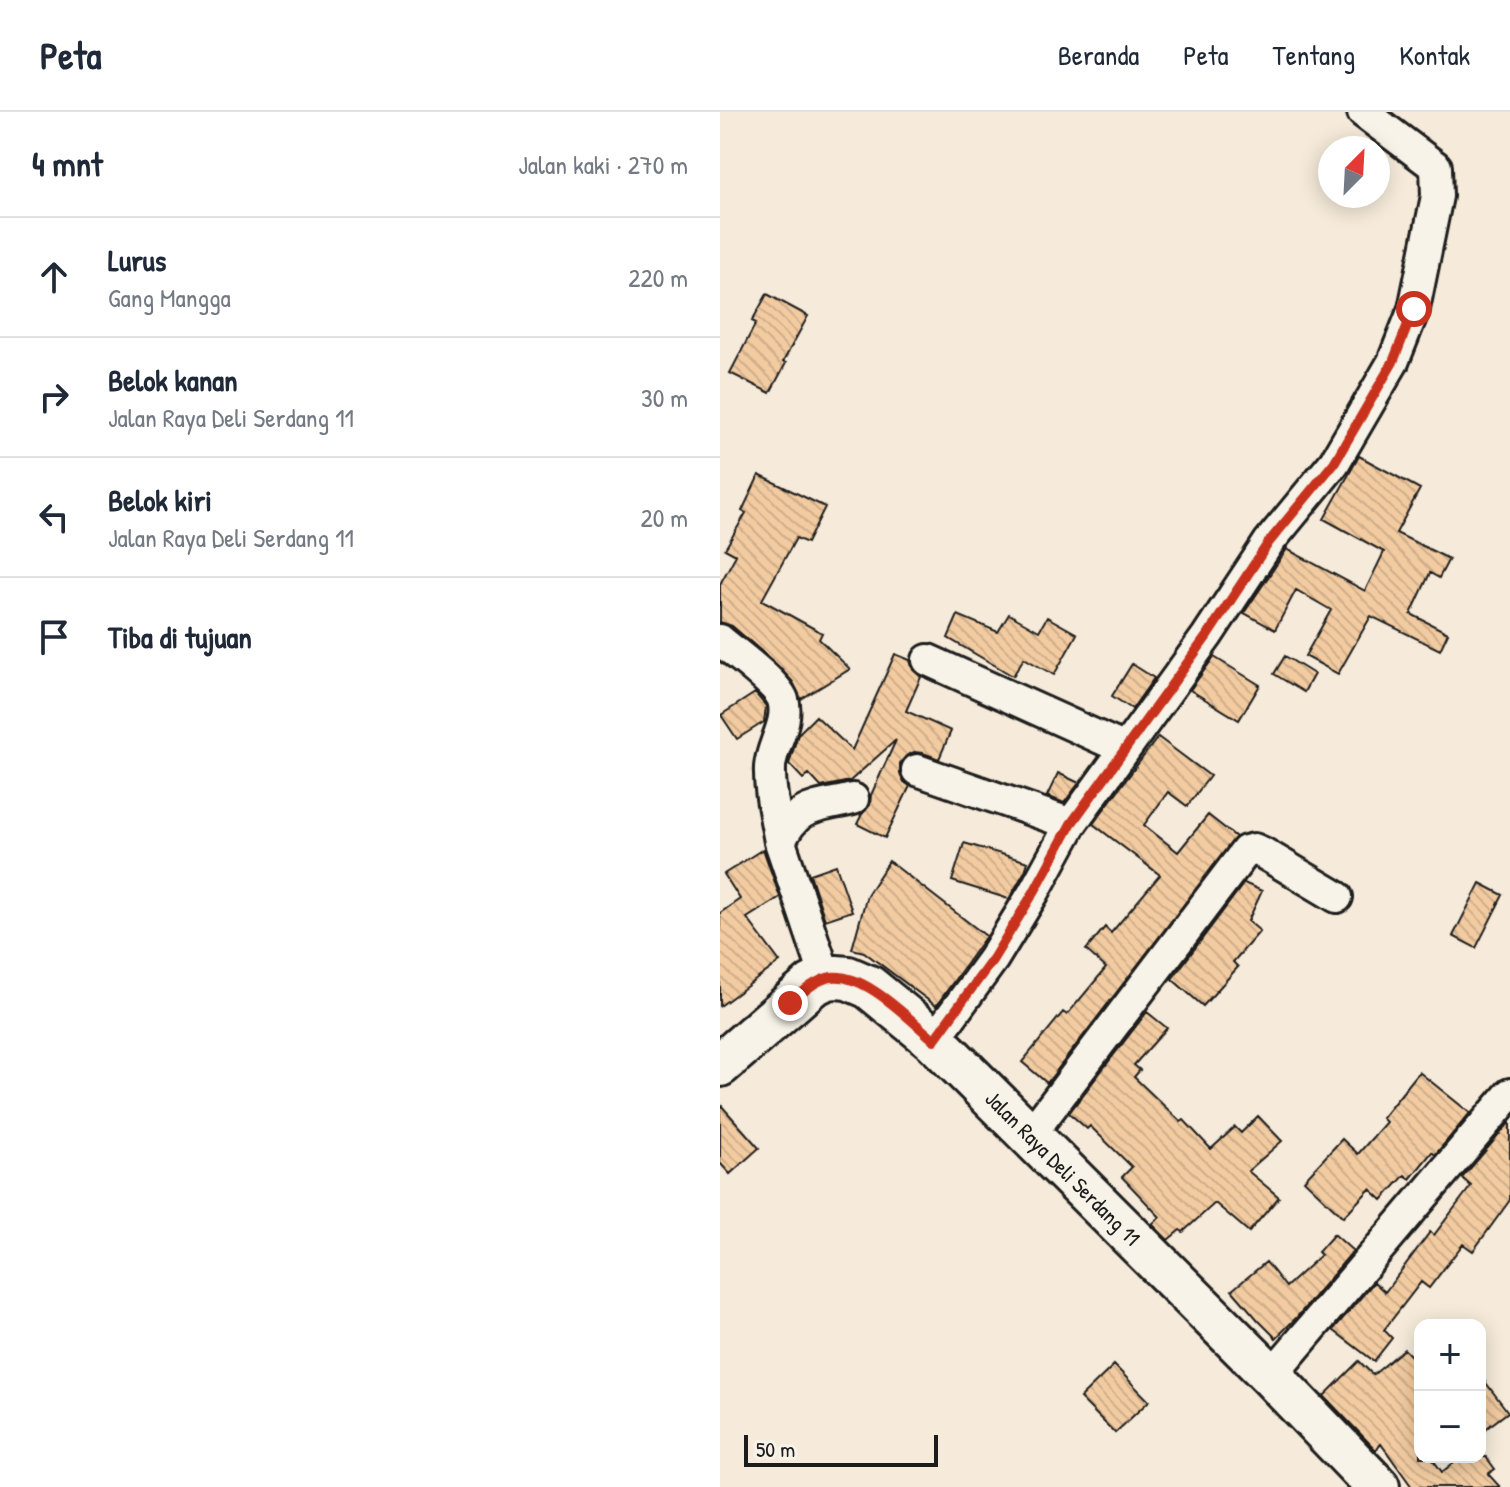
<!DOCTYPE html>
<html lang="id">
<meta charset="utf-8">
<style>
:root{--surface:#fff;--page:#f6f6f7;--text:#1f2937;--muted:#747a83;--line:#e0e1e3}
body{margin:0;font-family:"Patrick Hand",sans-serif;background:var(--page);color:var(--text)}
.controls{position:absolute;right:24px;bottom:24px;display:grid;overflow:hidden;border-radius:16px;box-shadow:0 4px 20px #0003}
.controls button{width:72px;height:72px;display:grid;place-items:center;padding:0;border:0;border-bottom:2px solid var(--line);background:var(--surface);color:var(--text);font:40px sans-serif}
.compass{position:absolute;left:598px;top:24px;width:72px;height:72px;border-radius:50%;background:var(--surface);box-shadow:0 4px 20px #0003;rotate:24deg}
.scale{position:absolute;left:24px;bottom:20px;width:194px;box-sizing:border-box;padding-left:8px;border:4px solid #1c1c1c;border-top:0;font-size:22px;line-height:28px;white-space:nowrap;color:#1c1c1c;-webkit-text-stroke:6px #f7f3e8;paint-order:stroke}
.stop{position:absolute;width:24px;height:24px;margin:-18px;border:6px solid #c8321e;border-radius:50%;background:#fff}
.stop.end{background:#c8321e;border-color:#fff;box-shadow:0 2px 8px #0008}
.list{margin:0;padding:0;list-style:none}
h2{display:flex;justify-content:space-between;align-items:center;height:104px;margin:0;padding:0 32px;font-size:34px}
h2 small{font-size:26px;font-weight:400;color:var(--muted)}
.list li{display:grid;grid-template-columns:52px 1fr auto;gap:24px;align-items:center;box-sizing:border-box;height:120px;padding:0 32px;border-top:2px solid var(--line)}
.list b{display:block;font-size:30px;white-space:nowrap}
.list p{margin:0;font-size:26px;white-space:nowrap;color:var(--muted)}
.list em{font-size:26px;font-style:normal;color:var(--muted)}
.icon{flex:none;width:44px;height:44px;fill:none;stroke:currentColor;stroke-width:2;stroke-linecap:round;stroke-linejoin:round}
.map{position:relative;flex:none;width:790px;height:1375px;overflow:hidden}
header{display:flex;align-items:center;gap:48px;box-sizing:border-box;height:112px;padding:0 40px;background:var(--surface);border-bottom:2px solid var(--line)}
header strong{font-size:38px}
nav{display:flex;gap:44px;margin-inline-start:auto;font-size:28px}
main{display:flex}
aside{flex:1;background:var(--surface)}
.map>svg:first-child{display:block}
.building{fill:url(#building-back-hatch);stroke:#1c1c1c;stroke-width:2}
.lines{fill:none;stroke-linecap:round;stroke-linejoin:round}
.street-casing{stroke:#1c1c1c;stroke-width:36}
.secondary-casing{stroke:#1c1c1c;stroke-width:48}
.street{stroke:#f7f3e8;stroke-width:30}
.secondary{stroke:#f7f3e8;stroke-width:42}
.route{stroke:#c8321e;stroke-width:10}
.labels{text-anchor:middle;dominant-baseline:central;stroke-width:7;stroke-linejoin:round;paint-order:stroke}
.street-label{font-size:22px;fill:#1c1c1c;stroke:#f7f3e8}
</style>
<header>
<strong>Peta</strong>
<nav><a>Beranda</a><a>Peta</a><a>Tentang</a><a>Kontak</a></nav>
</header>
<main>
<aside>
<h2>4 mnt<small>Jalan kaki · 270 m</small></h2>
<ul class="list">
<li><svg class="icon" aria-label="ahead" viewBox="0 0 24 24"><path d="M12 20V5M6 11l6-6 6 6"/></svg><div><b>Lurus</b><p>Gang Mangga</p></div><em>220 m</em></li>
<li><svg class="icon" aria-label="right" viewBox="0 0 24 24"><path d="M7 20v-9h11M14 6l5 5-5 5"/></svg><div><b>Belok kanan</b><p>Jalan Raya Deli Serdang 11</p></div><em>30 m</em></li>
<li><svg class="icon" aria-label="left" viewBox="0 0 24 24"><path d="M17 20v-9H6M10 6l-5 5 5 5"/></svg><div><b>Belok kiri</b><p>Jalan Raya Deli Serdang 11</p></div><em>20 m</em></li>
<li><svg class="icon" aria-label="arrive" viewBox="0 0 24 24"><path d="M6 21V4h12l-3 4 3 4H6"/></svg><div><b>Tiba di tujuan</b></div></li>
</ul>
</aside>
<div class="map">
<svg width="790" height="1375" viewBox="0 0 790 1375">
<defs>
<pattern id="building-back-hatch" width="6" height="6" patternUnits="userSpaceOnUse" patternTransform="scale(2)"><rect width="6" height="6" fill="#f2cba1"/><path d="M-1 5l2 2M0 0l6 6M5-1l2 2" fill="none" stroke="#cfae8a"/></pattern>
</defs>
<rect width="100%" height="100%" fill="#f6ebda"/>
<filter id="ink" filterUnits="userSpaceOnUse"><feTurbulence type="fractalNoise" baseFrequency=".0125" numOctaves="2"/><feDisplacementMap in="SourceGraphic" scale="16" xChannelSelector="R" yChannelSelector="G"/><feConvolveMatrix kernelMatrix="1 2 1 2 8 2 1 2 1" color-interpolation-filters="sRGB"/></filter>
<g filter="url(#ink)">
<path class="building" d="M 47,182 L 88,204 L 63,250 L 66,251 L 50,281 L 10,261 L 36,211 L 32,209 Z
M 639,344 L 700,377 L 676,421 L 729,447 L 719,466 L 710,461 L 691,502 L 728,521 L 720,538 L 651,504 L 618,562 L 585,544 L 611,498 L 576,478 L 555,518 L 524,501 L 567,437 L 645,479 L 664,440 L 604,407 Z
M 39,363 L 105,395 L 87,431 L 76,426 L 42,488 L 102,521 L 99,527 L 130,557 L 81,587 L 73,570 L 56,552 L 12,514 L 0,510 L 0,472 L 16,443 L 5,437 L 26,401 L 22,399 Z
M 289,502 L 319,519 L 327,505 L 357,522 L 334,563 L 304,546 L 293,564 L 228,526 L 238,503 L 278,520 Z
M 175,542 L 190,548 L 193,558 L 201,565 L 186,599 L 231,619 L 219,647 L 203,641 L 194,640 L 186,644 L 180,651 L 180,662 L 183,669 L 190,674 L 165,726 L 137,712 L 142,702 L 150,693 L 151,683 L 176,628 L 130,669 L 101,675 L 89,662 L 83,667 L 69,652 L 78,622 L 96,604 L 132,638 Z
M 565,544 L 594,562 L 584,580 L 554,562 Z
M 494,545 L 540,573 L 519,608 L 470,578 Z
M 412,552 L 434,566 L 412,597 L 392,584 Z
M 35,581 L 46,594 L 44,610 L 17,627 L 1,603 Z
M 438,625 L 490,664 L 467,694 L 448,680 L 424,713 L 458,740 L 488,703 L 516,725 L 327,971 L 302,950 L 343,900 L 347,903 L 386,856 L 366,838 L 385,815 L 391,821 L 440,763 L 373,712 Z
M 338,661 L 359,671 L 344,691 L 327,684 Z
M 244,731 L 308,750 L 305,759 L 289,787 L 232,769 Z
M 43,737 L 60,785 L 27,806 L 60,850 L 0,894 L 0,801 L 20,787 L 4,762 Z
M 169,749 L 266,824 L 216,894 L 144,840 L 132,837 L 147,783 Z
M 116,753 L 132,799 L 105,808 L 90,762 Z
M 524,771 L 542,779 L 528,809 L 540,819 L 513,850 L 518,855 L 483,894 L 452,867 Z
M 760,771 L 783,783 L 756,836 L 733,824 Z
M 427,900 L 447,916 L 414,953 L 420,958 L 414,965 L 461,1010 L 464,1008 L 491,1037 L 515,1015 L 521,1021 L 538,1004 L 562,1029 L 528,1059 L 559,1085 L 529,1120 L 495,1091 L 463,1120 L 460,1118 L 448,1128 L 432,1112 L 440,1105 L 402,1065 L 412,1055 L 370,1014 L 367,1017 L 349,1001 Z
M 699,960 L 750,1001 L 715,1043 L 712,1040 L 690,1067 L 685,1063 L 662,1088 L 650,1077 L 623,1105 L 584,1068 L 622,1027 L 638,1042 L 666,1010 L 662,1006 Z
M 0,992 L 39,1036 L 10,1062 L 0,1051 Z
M 790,1010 L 790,1088 L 753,1139 L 743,1132 L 709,1176 L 701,1170 L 664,1218 L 672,1226 L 654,1249 L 613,1218 L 654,1170 L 665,1180 L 710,1120 L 714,1123 L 751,1074 L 742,1066 Z
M 614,1122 L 633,1139 L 577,1205 L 556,1226 L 538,1208 L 512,1178 L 546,1150 L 566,1175 L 601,1143 L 598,1140 Z
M 684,1237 L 700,1253 L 700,1345 L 711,1345 L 722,1360 L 741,1345 L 766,1345 L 775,1357 L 768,1362 L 780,1375 L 692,1375 L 661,1332 L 656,1338 L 604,1284 L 639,1249 L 653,1263 Z
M 394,1253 L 429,1289 L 395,1321 L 360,1286 Z
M 760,1263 L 788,1300 L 760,1321 Z"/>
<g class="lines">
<g class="street-casing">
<path id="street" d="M 0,528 C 15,541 57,571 63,588 C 70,610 51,634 50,655 C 49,680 56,706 60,730
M 208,548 L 405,637
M 197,658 L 351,712
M 106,866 L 60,730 C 77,692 96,696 133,687
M 214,928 L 273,847 L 314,780 L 351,712 L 487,524 L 549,430 L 614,351 L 673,250 L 694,197 L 717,84 L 716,55 L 643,0
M 310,1023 L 526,739 L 534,737 L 543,741 L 617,785
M 551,1264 L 790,982"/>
</g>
<g class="secondary-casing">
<path id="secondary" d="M 0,953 L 92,873 L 106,866 L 116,865 L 128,866 L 149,875 L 214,928 L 551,1264 L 658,1375"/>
</g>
<use href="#street" class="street"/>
<use href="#secondary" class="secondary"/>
</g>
</g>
<g class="lines" filter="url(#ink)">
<path class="route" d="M 70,891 C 81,882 93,870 107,866 C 141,856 190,908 214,928 L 273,847 L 314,780 L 351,712 L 487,524 L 549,430 L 614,351 L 673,250 L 694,197"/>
</g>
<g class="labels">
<g class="street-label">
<text transform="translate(343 1056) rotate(45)">Jalan Raya Deli Serdang 11</text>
</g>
</g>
</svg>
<div class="controls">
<button>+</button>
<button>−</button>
</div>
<svg class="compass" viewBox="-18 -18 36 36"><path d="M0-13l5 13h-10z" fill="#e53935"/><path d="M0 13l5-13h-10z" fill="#747a83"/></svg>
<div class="scale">50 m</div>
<div class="stop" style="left:694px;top:197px"></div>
<div class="stop end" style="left:70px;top:891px"></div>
</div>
</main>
